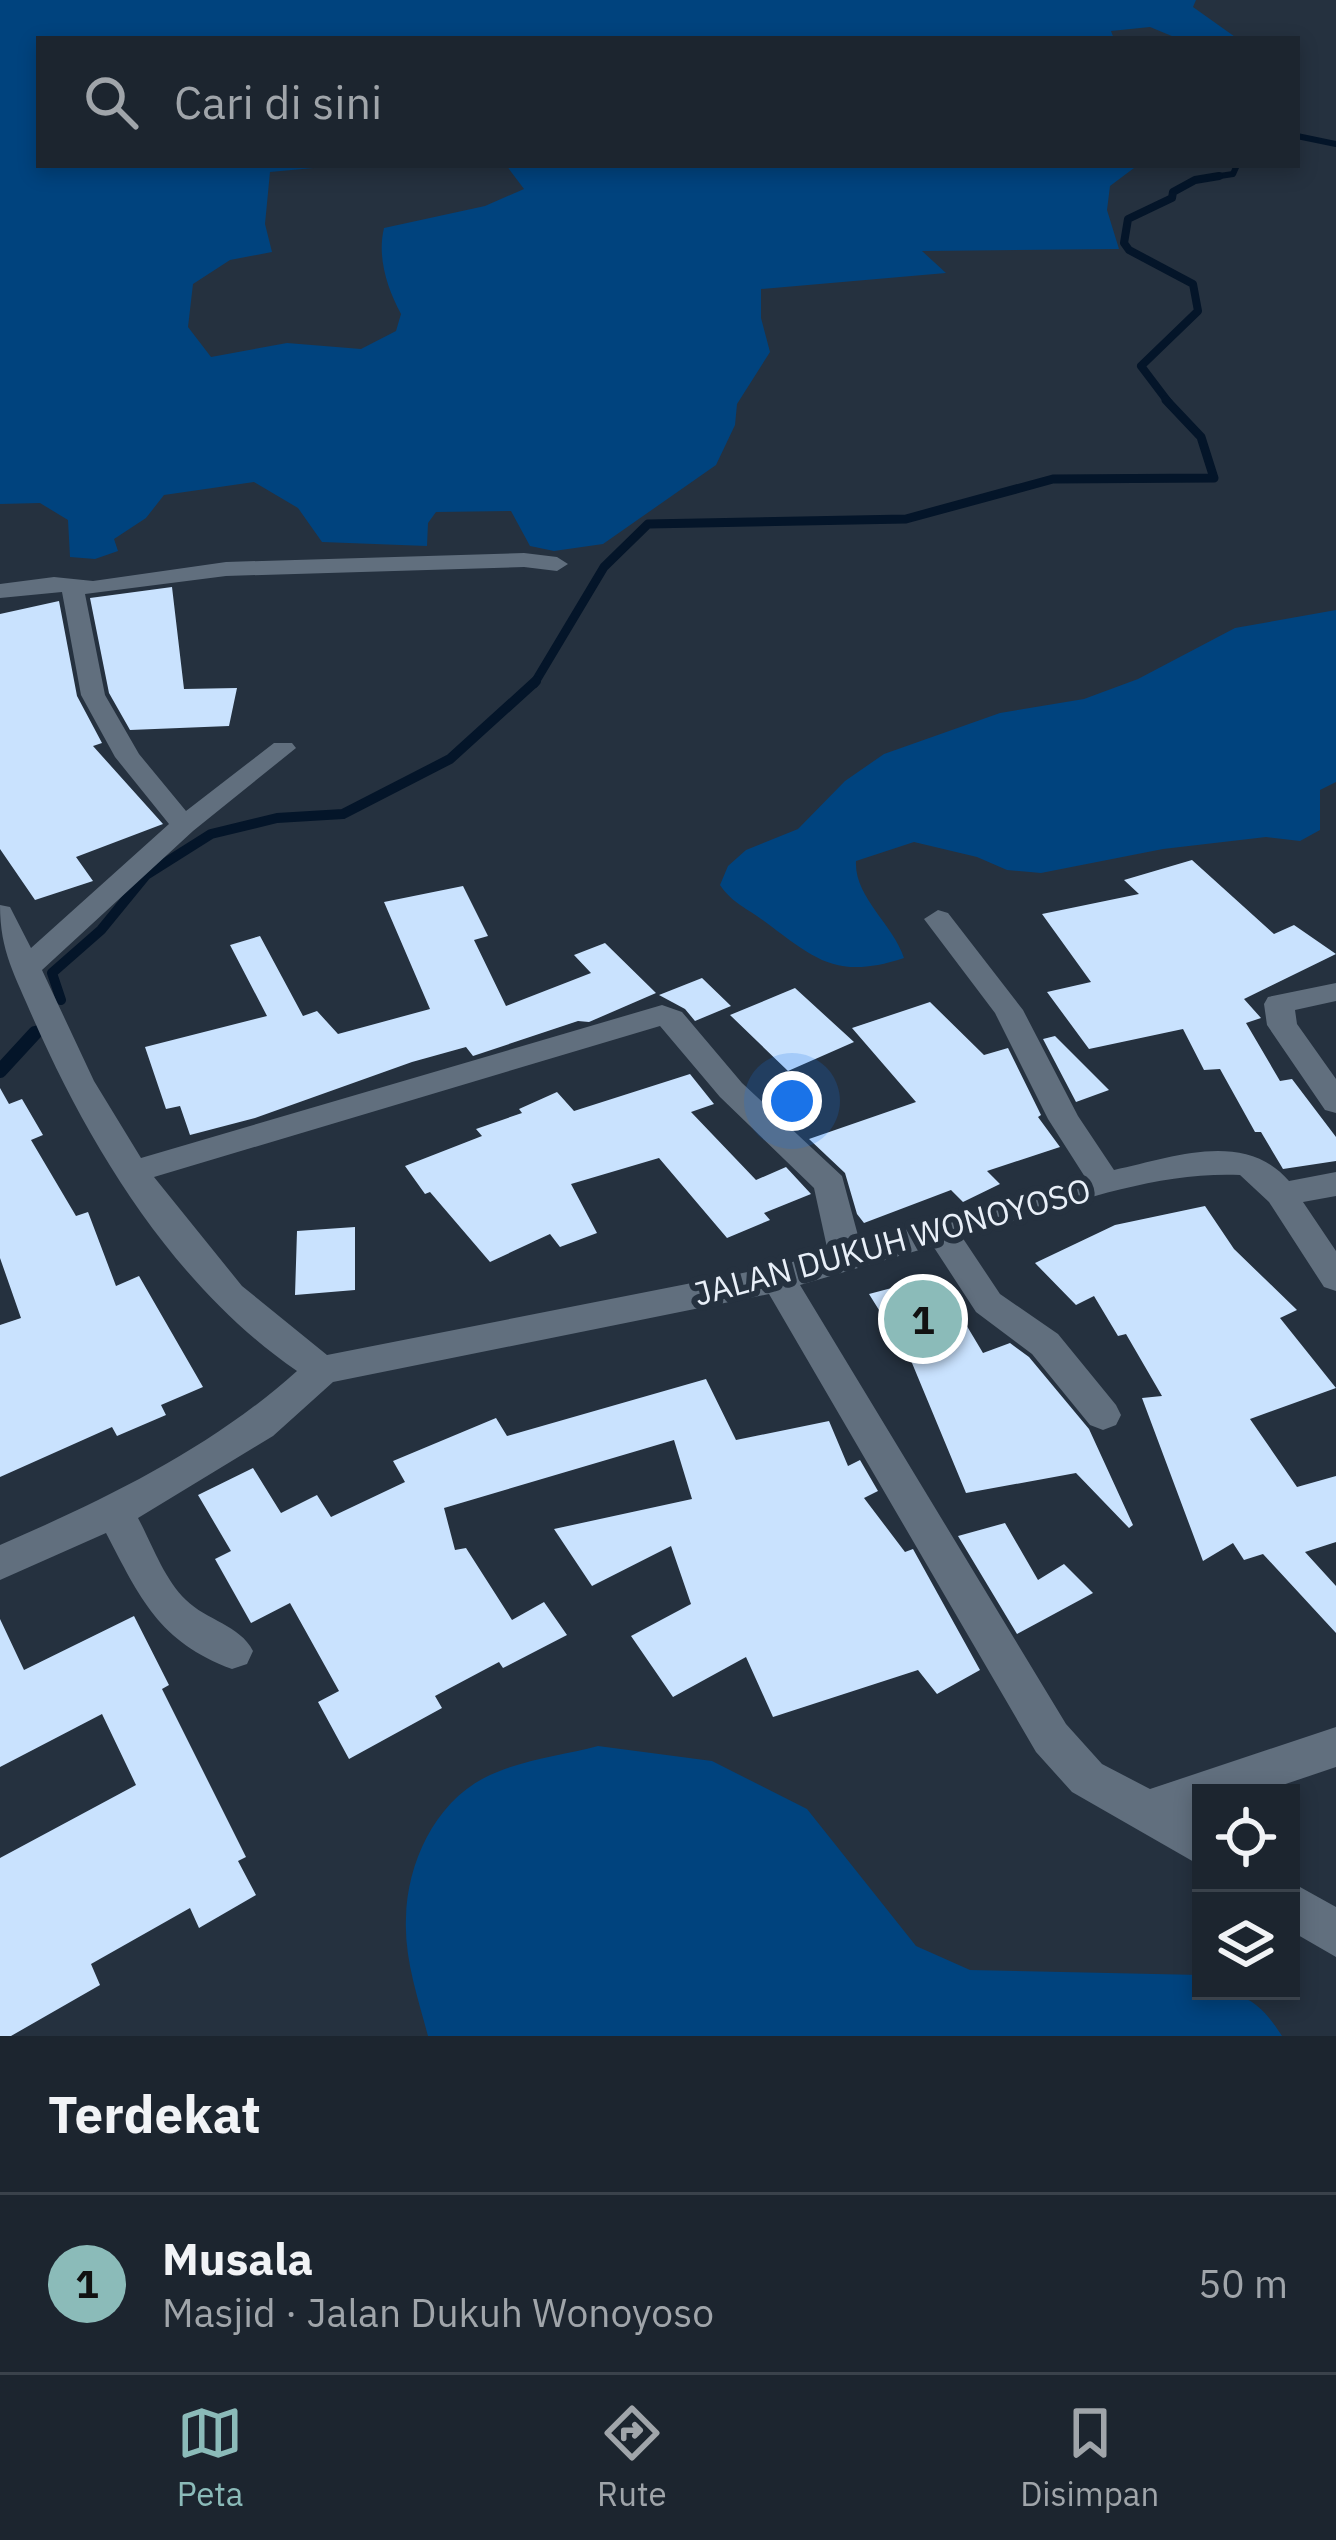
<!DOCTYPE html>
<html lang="id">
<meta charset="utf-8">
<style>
:root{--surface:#1c252f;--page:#29313b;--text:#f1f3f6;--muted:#a0a5aa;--line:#3a424b;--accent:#8bbbb9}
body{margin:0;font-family:"IBM Plex Sans",sans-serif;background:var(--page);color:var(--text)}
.controls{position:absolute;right:36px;bottom:36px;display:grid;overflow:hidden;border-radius:0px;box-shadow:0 6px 18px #0003}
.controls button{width:108px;height:108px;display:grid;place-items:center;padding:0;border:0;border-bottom:3px solid var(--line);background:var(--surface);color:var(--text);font:60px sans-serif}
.you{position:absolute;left:792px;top:1101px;width:42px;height:42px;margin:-30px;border:9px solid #fff;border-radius:50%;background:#1a73e8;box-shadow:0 0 0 18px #1a73e833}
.badge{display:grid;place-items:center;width:78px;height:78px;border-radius:50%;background:var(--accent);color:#111;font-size:39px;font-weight:700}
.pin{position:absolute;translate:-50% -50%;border:6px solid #fff;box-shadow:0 3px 12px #0006}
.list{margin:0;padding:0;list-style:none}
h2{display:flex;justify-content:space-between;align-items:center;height:156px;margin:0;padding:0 48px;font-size:51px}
h2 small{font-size:39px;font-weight:400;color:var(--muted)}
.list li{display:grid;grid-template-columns:78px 1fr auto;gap:36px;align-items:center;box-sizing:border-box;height:180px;padding:0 48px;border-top:3px solid var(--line)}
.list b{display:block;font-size:45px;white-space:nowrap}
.list p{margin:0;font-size:39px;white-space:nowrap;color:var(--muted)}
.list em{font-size:39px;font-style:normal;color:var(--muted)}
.icon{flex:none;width:66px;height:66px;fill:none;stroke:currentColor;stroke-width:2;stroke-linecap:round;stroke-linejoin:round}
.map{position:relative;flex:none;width:1336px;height:2036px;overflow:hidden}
.search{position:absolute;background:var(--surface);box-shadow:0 6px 18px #0003;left:36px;right:36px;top:36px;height:132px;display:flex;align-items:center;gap:30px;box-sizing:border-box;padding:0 42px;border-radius:0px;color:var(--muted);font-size:45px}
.sheet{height:336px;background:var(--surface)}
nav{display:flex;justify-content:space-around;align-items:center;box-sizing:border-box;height:168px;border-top:3px solid var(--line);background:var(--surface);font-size:33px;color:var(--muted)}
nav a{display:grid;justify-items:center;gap:6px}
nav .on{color:var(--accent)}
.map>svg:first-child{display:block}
.green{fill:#00437e}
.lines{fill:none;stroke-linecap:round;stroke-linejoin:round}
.stream-far4{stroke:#041529;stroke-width:6}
.stream-far3{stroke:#041529;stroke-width:8}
.stream-far2{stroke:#041529;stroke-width:9}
.stream-far1{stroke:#041529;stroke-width:10}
.stream{stroke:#041529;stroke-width:14}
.building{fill:#c9e2fe}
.street{fill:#616f7e;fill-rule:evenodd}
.labels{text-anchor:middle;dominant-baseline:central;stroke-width:12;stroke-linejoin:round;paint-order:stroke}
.street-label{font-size:33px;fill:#e8eff8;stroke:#25313f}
</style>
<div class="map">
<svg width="1336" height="2036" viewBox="0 0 1336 2036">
<rect width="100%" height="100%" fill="#25313f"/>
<path class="green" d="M 0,0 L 1196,0 L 1193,7 L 1238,39 L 1179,39 L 1150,27 L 1111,31 L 1114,39 L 39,39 L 39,165 L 346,165 L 270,172 L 265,224 L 272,252 L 230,260 L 193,284 L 188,327 L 211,357 L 287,343 L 361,349 L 396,331 L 401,314 C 387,288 377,257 384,228 L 485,206 L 524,189 L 506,165 L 1138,165 L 1110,186 L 1107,210 L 1119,249 L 922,251 L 946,273 L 761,289 L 761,318 L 770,352 L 737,404 L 735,425 L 716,465 L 603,544 L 554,551 L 530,546 L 511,511 L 436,512 L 428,523 L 427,546 L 322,542 L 298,508 L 254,482 L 164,495 L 146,518 L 114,539 L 118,551 L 95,559 L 70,557 L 68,520 L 40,503 L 0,504 Z
M 1336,610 L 1336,782 L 1320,790 L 1320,830 L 1300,841 L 1266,837 L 1163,849 L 1041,873 L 1007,870 L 977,857 L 914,842 L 856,861 C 854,897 893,924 904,958 C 837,980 816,960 764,921 C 747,908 733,904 720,885 L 728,866 L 746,850 L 798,829 L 845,781 L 884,754 L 1000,713 L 1084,699 L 1138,679 L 1235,628 Z
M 598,1746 L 712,1761 L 807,1809 L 916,1946 L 970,1970 L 1201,1975 L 1201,1991 C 1243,1991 1259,2000 1282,2036 L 428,2036 C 418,1998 404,1958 406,1918 C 407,1861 437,1799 490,1775 C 522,1760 564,1755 598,1746 Z"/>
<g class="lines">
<path class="stream-far4" d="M 1297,136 L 1336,144
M 1200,179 L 1233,174 L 1237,165"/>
<path class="stream-far3" d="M 1169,403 L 1141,366 L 1198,311 L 1193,284 L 1129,250 L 1124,243 L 1128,219 L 1172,198 L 1173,192 L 1195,180 L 1219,176"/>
<path class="stream-far2" d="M 534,684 L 604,567 L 648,524 L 906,519 L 1053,479 L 1214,478 L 1201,437 L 1166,400"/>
<path class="stream-far1" d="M 61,1000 L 52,973 L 101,930 L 146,875 L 211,834 L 277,818 L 343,814 L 450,759 L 536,681
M 32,1036 L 38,1030"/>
<path class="stream" d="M 0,1071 L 35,1033"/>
</g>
<path class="building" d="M 172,587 L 184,689 L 237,688 L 229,726 L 130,730 L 109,693 L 90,598 Z
M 59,601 L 77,696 L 102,743 L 93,746 L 163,824 L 76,857 L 93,881 L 35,900 L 0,849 L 0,614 Z
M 1192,860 L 1274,934 L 1294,925 L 1336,954 L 1244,999 L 1261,1018 L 1246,1023 L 1280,1081 L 1292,1079 L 1336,1137 L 1336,1161 L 1283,1169 L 1261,1132 L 1255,1132 L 1220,1069 L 1204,1070 L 1183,1029 L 1089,1049 L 1047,992 L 1091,982 L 1042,914 L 1139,894 L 1124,880 Z
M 463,886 L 488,936 L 474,940 L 506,1006 L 591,973 L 574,955 L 605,943 L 656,993 L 589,1022 L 578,1021 L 473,1056 L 466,1047 L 412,1062 L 255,1118 L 190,1135 L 180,1106 L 166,1109 L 145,1047 L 267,1016 L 230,945 L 260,936 L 303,1016 L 317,1011 L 338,1034 L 430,1009 L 384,902 Z
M 702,978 L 731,1006 L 695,1021 L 685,1009 L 659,995 Z
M 795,988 L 854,1042 L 788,1071 L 730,1015 Z
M 930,1002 L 984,1055 L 1008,1048 L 1041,1115 L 1038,1117 L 1060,1147 L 987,1171 L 1000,1184 L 963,1202 L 951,1190 L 864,1223 L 857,1214 L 845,1173 L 809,1139 L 916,1102 L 852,1028 Z
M 1055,1036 L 1109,1090 L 1076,1102 L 1043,1039 Z
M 690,1074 L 714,1104 L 691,1112 L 756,1180 L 786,1167 L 811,1194 L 764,1213 L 770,1220 L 727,1238 L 659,1158 L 571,1184 L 597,1233 L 560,1247 L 550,1234 L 490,1262 L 430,1192 L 425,1194 L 405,1166 L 482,1136 L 476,1129 L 522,1113 L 519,1109 L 557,1092 L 574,1111 Z
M 0,1088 L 9,1104 L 22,1099 L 43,1135 L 31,1140 L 76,1216 L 88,1212 L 116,1286 L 139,1276 L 203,1387 L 161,1405 L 166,1415 L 117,1436 L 112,1427 L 0,1477 L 0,1325 L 21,1318 L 0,1258 Z
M 1205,1206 L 1234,1249 L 1297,1310 L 1280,1318 L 1336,1388 L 1250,1419 L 1297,1487 L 1336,1476 L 1336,1542 L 1305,1552 L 1336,1586 L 1336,1633 L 1263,1554 L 1244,1560 L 1233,1543 L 1203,1561 L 1142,1398 L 1162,1396 L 1126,1334 L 1118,1336 L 1094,1296 L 1076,1305 L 1035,1263 L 1115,1225 Z
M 355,1227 L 355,1290 L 295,1295 L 297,1231 Z
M 937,1276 L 983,1353 L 1010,1343 L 1029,1357 L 1089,1429 L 1133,1525 L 1129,1528 L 1076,1473 L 966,1493 L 912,1363 L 869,1294 Z
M 706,1379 L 736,1440 L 829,1421 L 848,1466 L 860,1460 L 878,1491 L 864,1498 L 905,1552 L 913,1549 L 980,1670 L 937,1694 L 918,1670 L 773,1717 L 746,1657 L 673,1697 L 631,1636 L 691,1604 L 671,1546 L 592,1586 L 554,1529 L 692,1499 L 674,1440 L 444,1508 L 455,1550 L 466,1548 L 512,1620 L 544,1602 L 567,1635 L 503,1668 L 499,1662 L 435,1696 L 442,1708 L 349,1759 L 318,1702 L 339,1691 L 290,1603 L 251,1623 L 215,1559 L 231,1551 L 198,1495 L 253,1468 L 281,1513 L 317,1495 L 331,1517 L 405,1482 L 393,1461 L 496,1418 L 507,1436 Z
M 1005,1523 L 1038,1580 L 1064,1564 L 1093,1593 L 1017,1634 L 958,1536 Z
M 134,1616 L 169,1685 L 162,1689 L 246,1857 L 238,1861 L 256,1895 L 199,1928 L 190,1908 L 91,1964 L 100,1985 L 11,2036 L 0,2036 L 0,1858 L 136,1785 L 102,1714 L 0,1767 L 0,1619 L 24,1670 Z"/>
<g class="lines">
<path class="street" d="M 524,553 L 557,557 L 568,564 L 557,571 L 524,567 L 226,576 L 85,594 L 105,695 L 139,754 L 186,811 L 274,743 L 292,743 L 296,748 L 193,831 L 42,970 L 94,1081 L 141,1158 L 662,1005 L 682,1012 L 742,1083 L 842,1176 L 860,1243 L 1085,1177 L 1048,1119 L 995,1013 L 924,919 L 938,910 L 948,913 L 1023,1010 L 1078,1116 L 1114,1170 C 1171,1158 1244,1129 1289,1181 L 1336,1172 L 1336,1196 L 1303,1202 L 1336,1251 L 1336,1291 L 1324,1287 L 1269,1202 L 1240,1175 C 1147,1171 1051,1211 962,1237 L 1000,1294 L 1058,1334 L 1116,1405 L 1121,1415 L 1116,1425 L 1103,1430 L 1090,1425 L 1032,1354 L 976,1312 L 933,1246 L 800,1285 L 1066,1724 L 1102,1764 L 1150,1789 L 1336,1727 L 1336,1767 L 1259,1793 L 1201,1793 L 1201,1813 L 1194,1815 L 1201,1820 L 1201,1866 L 1072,1792 L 1036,1752 L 769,1294 L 333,1382 L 273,1436 L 138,1518 C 152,1544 164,1579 186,1600 C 206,1620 240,1625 253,1651 L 247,1664 L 232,1669 C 159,1642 140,1598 106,1533 L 0,1580 L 0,1545 C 106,1499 210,1449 297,1371 C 176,1288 91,1150 33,1018 C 15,975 0,952 0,905 L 10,907 L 31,948 L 169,824 L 115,757 L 81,695 L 62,592 L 0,598 L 0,584 L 54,577 L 93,581 L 226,562 ZM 660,1026 L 720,1097 L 814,1188 L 828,1252 L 778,1266 L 327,1355 L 242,1286 L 154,1177 Z
M 1336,983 L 1336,1001 L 1295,1010 L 1297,1024 L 1336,1079 L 1336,1113 L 1325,1110 L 1267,1025 L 1264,1004 L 1268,997 Z
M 1291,1882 L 1336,1907 L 1336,1957 L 1291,1931 Z"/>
</g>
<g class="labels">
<g class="street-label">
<text transform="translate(892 1241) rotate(-15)">JALAN DUKUH WONOYOSO</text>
</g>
</g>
</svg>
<div class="controls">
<button><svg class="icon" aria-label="locate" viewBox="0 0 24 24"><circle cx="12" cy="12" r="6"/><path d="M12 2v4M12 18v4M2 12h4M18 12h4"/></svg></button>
<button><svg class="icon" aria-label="layers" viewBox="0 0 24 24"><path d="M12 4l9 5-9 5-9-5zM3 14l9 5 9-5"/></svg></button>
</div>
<div class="you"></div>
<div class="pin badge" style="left:923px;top:1319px">1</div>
<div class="search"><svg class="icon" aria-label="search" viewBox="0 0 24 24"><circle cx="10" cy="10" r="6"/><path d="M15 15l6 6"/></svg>Cari di sini</div>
</div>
<section class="sheet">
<h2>Terdekat<small></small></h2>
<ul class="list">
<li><span class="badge">1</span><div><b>Musala</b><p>Masjid · Jalan Dukuh Wonoyoso</p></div><em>50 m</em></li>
</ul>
</section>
<nav>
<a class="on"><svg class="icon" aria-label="map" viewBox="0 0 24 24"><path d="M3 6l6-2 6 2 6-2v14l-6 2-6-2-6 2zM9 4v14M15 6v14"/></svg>Peta</a>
<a><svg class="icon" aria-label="directions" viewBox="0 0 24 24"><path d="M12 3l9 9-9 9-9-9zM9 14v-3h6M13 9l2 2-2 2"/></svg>Rute</a>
<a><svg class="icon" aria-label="saved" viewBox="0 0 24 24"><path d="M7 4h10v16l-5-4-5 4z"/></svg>Disimpan</a>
</nav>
